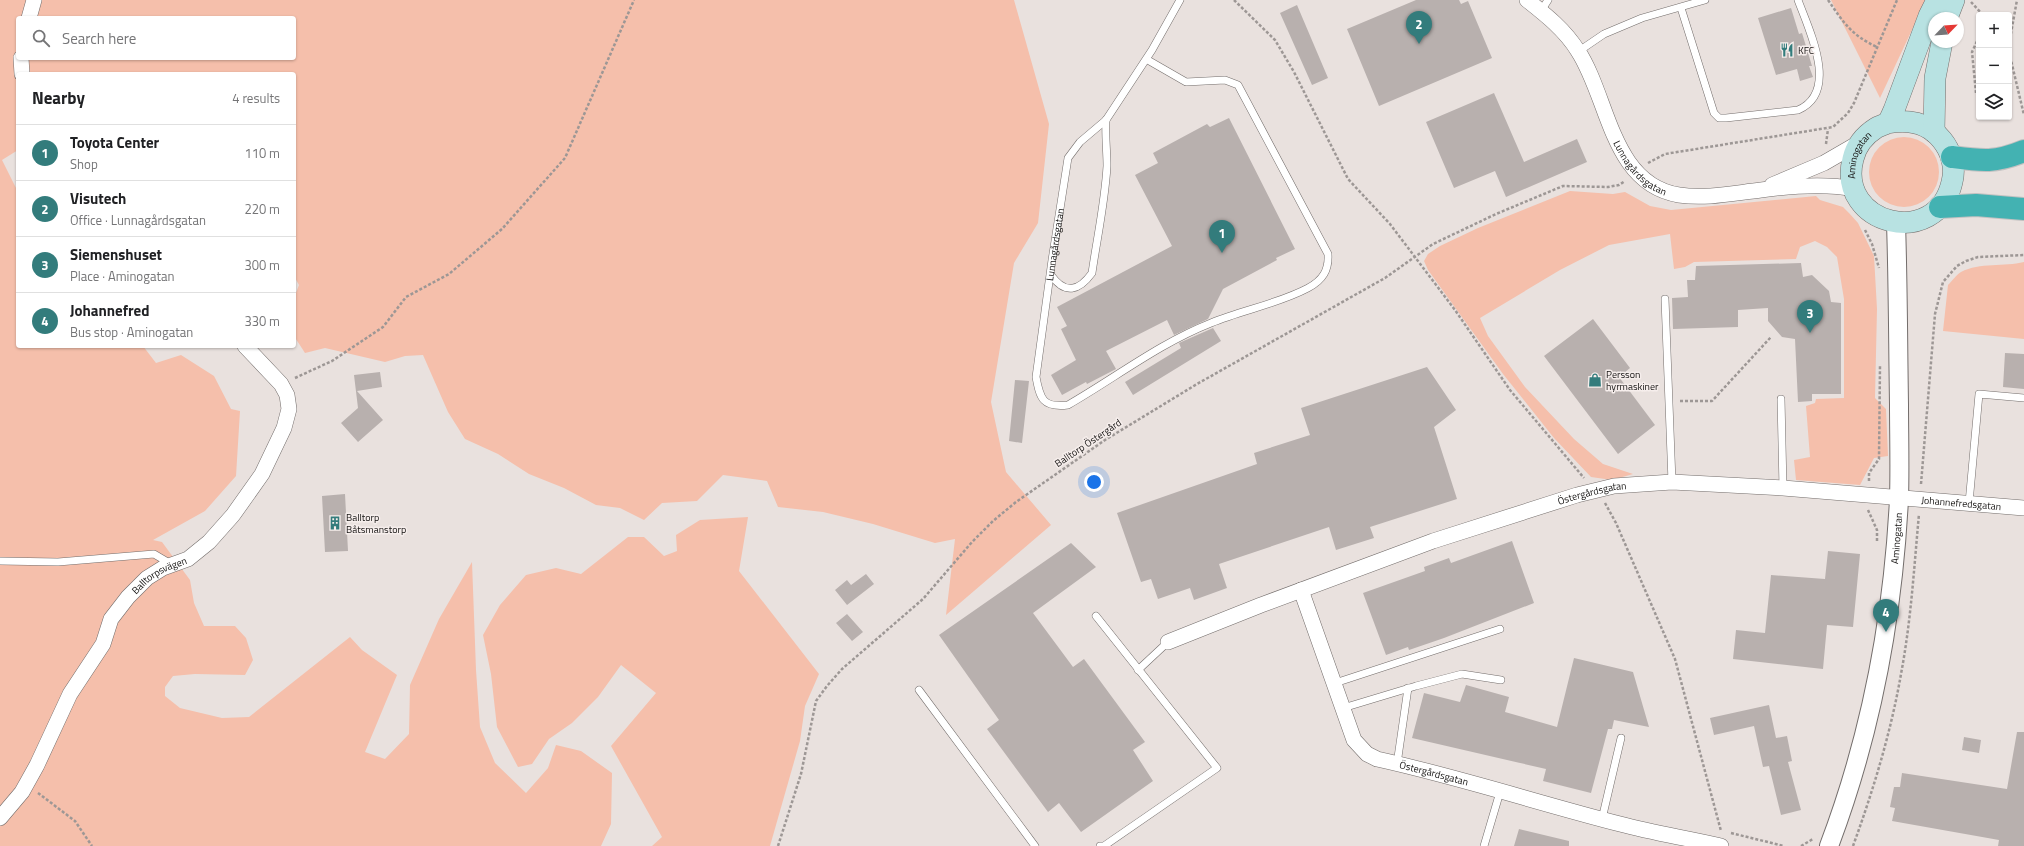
<!DOCTYPE html>
<meta charset="utf-8">
<style>
:root{--surface:#fff;--page:#f6f6f6;--text:#202124;--muted:#757577;--line:#e0e0e0;--accent:#337c7c}
body{margin:0;font-family:"Titillium Web",sans-serif;background:var(--page);color:var(--text)}
.controls{position:absolute;right:12px;top:12px;display:grid;overflow:hidden;border-radius:4px;box-shadow:0 1px 3px #0004}
.controls button{width:36px;height:36px;display:grid;place-items:center;padding:0;border:0;border-bottom:1px solid var(--line);background:var(--surface);color:var(--text);font:20px sans-serif}
.compass{position:absolute;left:1928px;top:12px;width:36px;height:36px;border-radius:50%;background:var(--surface);box-shadow:0 1px 3px #0004;rotate:65deg}
.you{position:absolute;left:1094px;top:482px;width:14px;height:14px;margin:-10px;border:3px solid #fff;border-radius:50%;background:#1a73e8;box-shadow:0 0 0 6px #1a73e833}
.badge{display:grid;place-items:center;width:26px;height:26px;border-radius:50%;background:var(--accent);color:#fff;font-size:13px;font-weight:700}
.pin{position:absolute;translate:-50% -33px;filter:drop-shadow(0 1px 2px #0008)}
.pin::after{content:'';position:absolute;top:21px;width:14px;height:12px;background:inherit;clip-path:polygon(0 0,100% 0,50% 100%)}
.list{margin:0;padding:0;list-style:none}
h2{display:flex;justify-content:space-between;align-items:center;height:52px;margin:0;padding:0 16px;font-size:17px}
h2 small{font-size:13px;font-weight:400;color:var(--muted)}
.list li{display:grid;grid-template-columns:26px 1fr auto;gap:12px;align-items:center;box-sizing:border-box;height:56px;padding:0 16px;border-top:1px solid var(--line)}
.list b{display:block;font-size:15px;white-space:nowrap}
.list p{margin:0;font-size:13px;white-space:nowrap;color:var(--muted)}
.list em{font-size:13px;font-style:normal;color:var(--muted)}
.icon{flex:none;width:22px;height:22px;fill:none;stroke:currentColor;stroke-width:2;stroke-linecap:round;stroke-linejoin:round}
.map{position:relative;flex:none;width:2024px;height:846px;overflow:hidden}
.search{position:absolute;background:var(--surface);box-shadow:0 1px 3px #0004;left:16px;top:16px;width:280px;height:44px;display:flex;align-items:center;gap:10px;box-sizing:border-box;padding:0 14px;border-radius:4px;color:var(--muted);font-size:15px}
.panel{position:absolute;background:var(--surface);box-shadow:0 1px 3px #0004;left:16px;top:72px;width:280px;height:276px;border-radius:4px}
.map>svg:first-child{display:block}
.green{fill:#f5bfab;fill-rule:evenodd}
.building{fill:#b8b0ae}
.lines{fill:none;stroke-linecap:round;stroke-linejoin:round}
.service-casing{stroke:#736d6b;stroke-width:8}
.minor-casing{stroke:#736d6b;stroke-width:16}
.tertiary-casing{stroke:#736d6b;stroke-width:20}
.secondary-casing{stroke:#736d6b;stroke-width:22}
.trunk-casing{stroke:#c2c1c1;stroke-width:24}
.path{stroke:#9d9795;stroke-width:2.5;stroke-dasharray:3 2;stroke-linecap:butt}
.service{stroke:#fff;stroke-width:7}
.minor{stroke:#fff;stroke-width:15}
.tertiary{stroke:#fff;stroke-width:18}
.secondary{stroke:#b8e2e2;stroke-width:21}
.trunk{stroke:#43b2b2;stroke-width:22}
.labels{text-anchor:middle;dominant-baseline:central;stroke-width:3;stroke-linejoin:round;paint-order:stroke}
.poi-label{font-size:10px;fill:#141211;stroke:#f6eeec;text-anchor:start}
.street-label{font-size:10px;fill:#141211;stroke:#f6eeec}
</style>
<div class="map">
<svg width="2024" height="846" viewBox="0 0 2024 846">
<rect width="100%" height="100%" fill="#e9e1de"/>
<path class="green" d="M 0,0 L 1014,0 L 1049,124 L 1038,223 L 1014,263 L 991,402 L 1006,472 L 1051,525 L 946,615 L 955,539 L 935,543 L 873,524 L 823,512 L 778,507 L 767,481 L 723,475 L 697,501 L 662,503 L 644,520 L 620,508 L 596,505 L 564,488 L 529,474 L 498,454 L 465,439 L 448,412 L 423,355 L 405,356 L 385,362 L 325,348 L 305,353 L 294,336 L 294,298 L 299,285 L 294,276 L 294,74 L 18,74 L 18,150 L 2,160 L 18,192 L 18,346 L 143,346 L 156,363 L 181,355 L 214,376 L 231,409 L 240,411 L 236,476 L 205,511 L 153,540 L 162,542 L 190,580 L 194,603 L 204,626 L 235,626 L 246,638 L 253,660 L 245,675 L 195,674 L 173,676 L 165,687 L 165,696 L 180,708 L 222,718 L 249,717 L 350,637 L 362,650 L 397,675 L 365,752 L 385,759 L 409,734 L 410,685 L 439,619 L 472,562 L 476,670 L 480,727 L 495,763 L 526,793 L 548,768 L 556,745 L 581,751 L 612,773 L 611,824 L 601,846 L 0,846 ZM 18,18 L 294,18 L 294,58 L 18,58 Z
M 1831,0 L 1926,0 L 1880,98 Z
M1869 172a35 35 0 1 1 70 0a35 35 0 1 1-70 0Z
M 1570,191 L 1613,194 L 1625,192 L 1650,206 L 1671,210 L 1816,196 L 1820,200 L 1843,207 L 1849,213 L 1858,223 L 1874,256 L 1877,309 L 1875,398 L 1886,409 L 1888,456 L 1874,458 L 1860,485 L 1796,480 L 1794,460 L 1810,457 L 1806,406 L 1815,403 L 1816,399 L 1844,398 L 1844,299 L 1837,257 L 1827,247 L 1815,241 L 1800,247 L 1796,259 L 1694,262 L 1685,267 L 1674,269 L 1670,234 L 1609,245 L 1560,270 L 1480,318 L 1488,336 L 1525,387 L 1574,439 L 1603,464 L 1633,474 L 1612,480 L 1591,477 L 1554,438 L 1503,374 L 1428,270 L 1424,261 L 1428,254 L 1440,246 L 1478,228 Z
M 2024,262 L 2024,339 L 1943,331 L 1948,285 C 1952,281 1956,275 1961,272 C 1980,262 2004,267 2024,262 Z
M 748,517 L 739,571 L 819,674 L 805,706 L 800,741 L 770,846 L 652,846 L 662,837 L 611,746 L 656,693 L 621,665 L 598,697 L 572,723 L 549,739 L 532,764 L 518,767 L 497,727 L 491,674 L 483,635 L 500,605 L 526,575 L 556,568 L 581,574 L 628,537 L 644,537 L 664,556 L 677,551 L 676,535 L 700,520 Z"/>
<path class="building" d="M 1416,0 L 1459,0 L 1461,4 L 1468,1 L 1492,58 L 1379,106 L 1347,29 Z
M 1297,5 L 1328,78 L 1312,85 L 1280,13 Z
M 1791,8 L 1799,34 L 1802,33 L 1812,66 L 1809,66 L 1813,77 L 1800,81 L 1797,69 L 1776,75 L 1758,18 Z
M 1494,93 L 1524,162 L 1577,139 L 1587,162 L 1506,197 L 1495,171 L 1454,188 L 1426,122 Z
M 1229,118 L 1295,249 L 1276,258 L 1277,260 L 1223,289 L 1208,319 L 1174,335 L 1167,320 L 1106,351 L 1116,369 L 1087,384 L 1086,382 L 1062,395 L 1051,375 L 1076,360 L 1061,329 L 1067,326 L 1057,307 L 1172,246 L 1135,175 L 1158,163 L 1153,153 L 1207,124 L 1210,127 Z
M 1801,263 L 1803,277 L 1812,275 L 1829,291 L 1831,302 L 1841,303 L 1841,394 L 1812,394 L 1812,401 L 1798,402 L 1795,339 L 1782,337 L 1768,321 L 1768,308 L 1738,310 L 1738,327 L 1673,329 L 1672,298 L 1688,297 L 1687,280 L 1695,280 L 1696,266 Z
M 1593,319 L 1630,368 L 1619,377 L 1655,425 L 1618,454 L 1544,356 Z
M 1213,328 L 1221,341 L 1133,395 L 1125,382 L 1181,348 L 1179,343 Z
M 2005,353 L 2024,354 L 2024,389 L 2003,387 Z
M 1427,367 L 1456,410 L 1434,427 L 1457,499 L 1370,527 L 1374,538 L 1336,550 L 1329,527 L 1219,564 L 1227,588 L 1194,600 L 1190,588 L 1158,599 L 1151,579 L 1141,582 L 1117,513 L 1257,464 L 1254,453 L 1310,435 L 1301,408 Z
M 380,372 L 382,387 L 357,391 L 383,420 L 358,442 L 341,423 L 358,408 L 354,375 Z
M 1015,380 L 1029,381 L 1022,443 L 1009,441 Z
M 345,494 L 348,551 L 325,552 L 322,496 Z
M 1512,541 L 1534,603 L 1444,638 L 1409,650 L 1408,647 L 1386,655 L 1363,593 L 1425,571 L 1424,567 L 1449,558 L 1451,563 Z
M 1071,543 L 1096,567 L 1033,613 L 1073,667 L 1084,659 L 1145,742 L 1133,750 L 1153,781 L 1081,832 L 1059,803 L 1048,812 L 987,729 L 999,720 L 939,635 Z
M 1828,551 L 1860,554 L 1853,627 L 1827,625 L 1823,669 L 1733,659 L 1736,630 L 1765,633 L 1771,575 L 1825,579 Z
M 866,574 L 874,584 L 847,605 L 835,590 L 847,580 L 851,585 Z
M 847,614 L 863,632 L 852,641 L 836,623 Z
M 1574,658 L 1633,672 L 1649,727 L 1614,720 L 1612,729 L 1608,729 L 1591,793 L 1543,781 L 1546,769 L 1412,738 L 1424,693 L 1460,702 L 1466,685 L 1509,697 L 1505,712 L 1557,727 Z
M 1769,705 L 1776,738 L 1787,736 L 1792,761 L 1788,762 L 1801,810 L 1781,815 L 1769,766 L 1763,767 L 1754,726 L 1714,735 L 1710,718 Z
M 2017,732 L 2024,732 L 2024,846 L 1998,846 L 1999,840 L 1892,821 L 1895,808 L 1890,807 L 1894,787 L 1900,787 L 1902,773 L 2007,789 Z
M 1964,737 L 1981,740 L 1979,753 L 1962,750 Z
M 1519,829 L 1569,841 L 1569,846 L 1514,846 Z"/>
<g class="lines">
<g class="service-casing">
<g id="service">
<path d="M 1681,8 L 1714,113 L 1719,118 L 1726,118 L 1798,110 C 1840,92 1809,30 1798,0"/>
<path d="M 1541,11 L 1548,0"/>
<path d="M 1579,51 L 1604,34 L 1642,18 L 1705,0"/>
<path id="s1" d="M 1146,59 L 1186,82 L 1225,80 L 1238,85 L 1328,254 C 1329,270 1323,280 1308,288 C 1278,304 1242,310 1211,323 C 1160,343 1115,378 1068,405 C 1043,408 1040,399 1036,377 L 1052,260 L 1068,158 L 1080,142 L 1106,120 L 1152,50 L 1180,0"/>
<path d="M 1051,275 C 1065,295 1079,291 1092,273 C 1097,238 1105,202 1107,166 C 1107,151 1105,135 1106,120"/>
<path d="M 1665,299 L 1672,482"/>
<path d="M 1781,399 L 1783,488"/>
<path d="M 1969,503 L 1979,394 L 2024,398"/>
<path d="M 0,561 L 58,562 L 154,554 L 171,564"/>
<path d="M 1096,616 L 1217,768 L 1104,846 L 1100,846"/>
<path d="M 1138,670 L 1168,642"/>
<path d="M 1335,683 L 1500,629"/>
<path d="M 919,690 L 1035,846"/>
<path d="M 1343,708 L 1416,686 L 1462,674 L 1501,680"/>
<path d="M 1397,764 L 1408,688"/>
<path d="M 1602,819 L 1621,738"/>
<path d="M 1484,846 L 1500,792"/>
</g>
</g>
<g class="minor-casing">
<g id="minor">
<path id="s2" d="M 1527,0 C 1546,15 1565,30 1578,51 C 1609,98 1611,184 1679,195 C 1706,199 1734,193 1761,190 C 1791,186 1825,183 1854,189"/>
<path d="M 29,18 L 34,0"/>
<path d="M 21,58 L 22,74"/>
<path d="M 1772,185 L 1824,163 L 1862,141"/>
<path id="s3" d="M 1301,590 L 1354,740 L 1367,754 L 1377,759 C 1459,777 1538,803 1620,824 C 1653,833 1687,838 1721,846"/>
<path id="s4" d="M 1168,642 L 1261,605 L 1433,541 L 1577,495 L 1614,486 L 1672,482 L 1783,488 L 2024,508"/>
<path id="s5" d="M 0,818 L 22,792 L 37,765 L 70,694 L 103,644 L 111,619 L 128,597 L 147,578 L 163,568 L 188,559 L 209,542 L 233,515 L 262,474 L 284,428 L 289,409 L 287,395 L 281,384 L 245,346"/>
</g>
</g>
<g class="tertiary-casing">
<g id="tertiary">
<path id="s6" d="M 1829,846 C 1871,735 1893,617 1899,499 C 1900,467 1899,435 1899,404 C 1898,343 1898,283 1896,223"/>
</g>
</g>
<g class="secondary-casing">
<g id="secondary">
<path d="M 1947,18 L 1954,0"/>
<path id="s7" d="M 1887,123 C 1907,119 1928,122 1942,140 C 1951,151 1956,167 1952,182 C 1937,250 1836,225 1853,159 C 1856,146 1865,135 1876,128 C 1879,126 1884,125 1887,123 C 1890,120 1892,114 1894,110 L 1929,16 L 1937,0"/>
<path d="M 1934,132 L 1935,78 L 1942,42"/>
</g>
</g>
<g class="trunk-casing">
<path id="trunk" d="M 1952,157 C 1982,161 1995,163 2024,151
M 1940,207 L 1976,205 L 2024,209"/>
</g>
<path class="path" d="M 1234,0 L 1275,40 L 1294,72 L 1348,179 L 1390,224 L 1455,310 L 1510,390 L 1584,478
M 1828,0 C 1844,23 1851,35 1877,47
M 1971,2 L 1983,15
M 2009,44 L 2017,0
M 2009,52 L 2024,115
M 1976,93 L 1972,52 L 1979,37
M 1826,144 L 1828,129
M 1648,163 L 1665,154 L 1833,127 L 1848,113 L 1854,103 L 1897,0
M 1865,230 L 1872,244 L 1879,268
M 295,378 L 332,361 L 383,327 L 406,297 L 449,274 L 502,229 L 565,158 L 634,0
M 1680,401 L 1712,401 L 1771,337
M 1869,481 L 1869,473 L 1879,459 L 1880,365
M 1921,484 L 1935,314 L 1943,282 L 1957,266 L 1966,261 L 1978,257 L 2024,255
M 1605,503 L 1616,523 L 1675,659 L 1721,831
M 1868,510 L 1877,530 L 1877,543
M 38,793 L 75,821 L 92,846
M 1731,833 L 1784,846
M 778,846 L 801,774 L 816,701 L 827,686 L 842,669 L 923,599 L 972,542 L 993,521 L 1016,502 L 1105,440 L 1197,384 L 1385,278 L 1433,244 L 1496,214 L 1563,186 L 1608,187 L 1619,185 L 1625,181
M 1801,846 L 1813,839
M 1853,846 C 1873,791 1891,732 1901,674 C 1911,621 1914,568 1919,514"/>
<use href="#service" class="service"/>
<use href="#minor" class="minor"/>
<use href="#tertiary" class="tertiary"/>
<use href="#secondary" class="secondary"/>
<use href="#trunk" class="trunk"/>
</g>
<defs>
<g id="restaurant-bare" transform="scale(1.08)"><path d="M-5-6h1v4h1v-4h1v4h1v-4h1v5L-1.5 .5V6h-2V.5L-5-1ZM5-6V6H3V1.5H1.5Q1.5-4 5-6Z" fill="#337c7c" stroke="#f6eeec" stroke-width="2.5" paint-order="stroke"/></g>
<g id="shop-bare" transform="scale(1.08)"><path d="M-5-2.5h2.3a2.7 3.5 0 0 1 5.4 0H5L5.5 6h-11ZM-1.5-2.5h3a1.5 2.3 0 0 0-3 0Z" fill="#337c7c" stroke="#f6eeec" stroke-width="2.5" paint-order="stroke"/></g>
<g id="building-bare" transform="scale(1.08)"><path d="M-4-6H4V6H1V3H-1V6H-4ZM-2.5-4.3h1.7v1.8h-1.7ZM.8-4.3h1.7v1.8H.8ZM-2.5-1h1.7V.8h-1.7ZM.8-1h1.7V.8H.8Z" fill="#337c7c" stroke="#f6eeec" stroke-width="2.5" paint-order="stroke"/></g>
</defs>
<g fill-rule="evenodd">
<use href="#restaurant-bare" x="1787" y="50"/>
<use href="#shop-bare" x="1595" y="380"/>
<use href="#building-bare" x="335" y="523"/>
</g>
<g class="labels">
<g class="poi-label">
<text x="1798" y="50">KFC</text>
<text x="1606" y="374">Persson<tspan x="1606" dy="12">hyrmaskiner</tspan></text>
<text x="346" y="517">Balltorp<tspan x="346" dy="12">Båtsmanstorp</tspan></text>
</g>
<g class="street-label">
<text stroke="none"><textPath href="#s7" startOffset="274">Aminogatan</textPath></text>
<text stroke="none"><textPath href="#s2" startOffset="207">Lunnagårdsgatan</textPath></text>
<text stroke="none"><textPath href="#s1" startOffset="785">Lunnagårdsgatan</textPath></text>
<text transform="translate(1088 443) rotate(-34)">Balltorp Östergård</text>
<text stroke="none"><textPath href="#s4" startOffset="450">Östergårdsgatan</textPath></text>
<text stroke="none"><textPath href="#s4" startOffset="821">Johannefredsgatan</textPath></text>
<text stroke="none"><textPath href="#s6" startOffset="316">Aminogatan</textPath></text>
<text stroke="none"><textPath href="#s5" startOffset="296">Balltorpsvägen</textPath></text>
<text stroke="none"><textPath href="#s3" startOffset="248">Östergårdsgatan</textPath></text>
</g>
</g>
</svg>
<div class="controls">
<button>+</button>
<button>−</button>
<button><svg class="icon" aria-label="layers" viewBox="0 0 24 24"><path d="M12 4l9 5-9 5-9-5zM3 14l9 5 9-5"/></svg></button>
</div>
<svg class="compass" viewBox="-18 -18 36 36"><path d="M0-13l5 13h-10z" fill="#e53935"/><path d="M0 13l5-13h-10z" fill="#757577"/></svg>
<div class="you"></div>
<div class="pin badge" style="left:1222px;top:253px">1</div>
<div class="pin badge" style="left:1419px;top:44px">2</div>
<div class="pin badge" style="left:1810px;top:333px">3</div>
<div class="pin badge" style="left:1886px;top:632px">4</div>
<div class="search"><svg class="icon" aria-label="search" viewBox="0 0 24 24"><circle cx="10" cy="10" r="6"/><path d="M15 15l6 6"/></svg>Search here</div>
<section class="panel">
<h2>Nearby<small>4 results</small></h2>
<ul class="list">
<li><span class="badge">1</span><div><b>Toyota Center</b><p>Shop</p></div><em>110 m</em></li>
<li><span class="badge">2</span><div><b>Visutech</b><p>Office · Lunnagårdsgatan</p></div><em>220 m</em></li>
<li><span class="badge">3</span><div><b>Siemenshuset</b><p>Place · Aminogatan</p></div><em>300 m</em></li>
<li><span class="badge">4</span><div><b>Johannefred</b><p>Bus stop · Aminogatan</p></div><em>330 m</em></li>
</ul>
</section>
</div>
